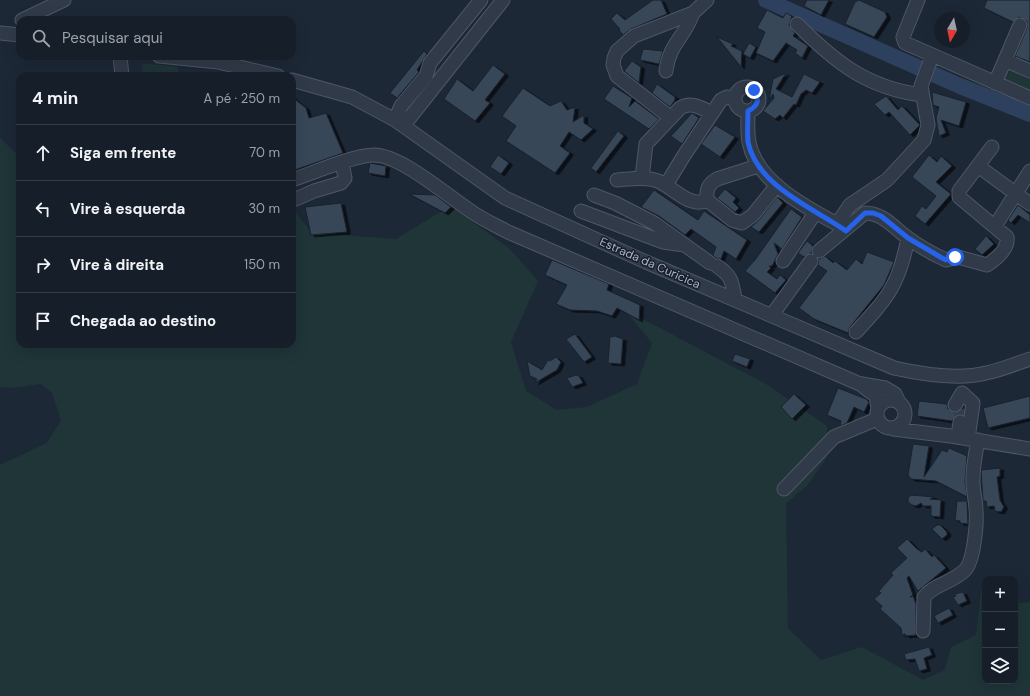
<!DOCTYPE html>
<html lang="pt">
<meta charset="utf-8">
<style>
:root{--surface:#161e29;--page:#232b35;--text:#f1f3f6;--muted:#9ea2a8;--line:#353c46}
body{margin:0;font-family:"DM Sans",sans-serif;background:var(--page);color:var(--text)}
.controls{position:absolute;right:12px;bottom:12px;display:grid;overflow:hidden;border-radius:8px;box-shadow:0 4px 16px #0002}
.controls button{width:36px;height:36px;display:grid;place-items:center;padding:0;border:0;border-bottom:1px solid var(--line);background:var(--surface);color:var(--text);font:20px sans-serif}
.compass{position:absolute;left:934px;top:12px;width:36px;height:36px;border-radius:50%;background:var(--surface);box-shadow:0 4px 16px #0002;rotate:189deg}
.stop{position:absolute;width:12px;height:12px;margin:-9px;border:3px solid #2563eb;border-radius:50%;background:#fff}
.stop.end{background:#2563eb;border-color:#fff;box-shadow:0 1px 4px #0008}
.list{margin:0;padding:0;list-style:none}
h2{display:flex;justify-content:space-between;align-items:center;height:52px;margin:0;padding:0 16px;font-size:17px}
h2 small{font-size:13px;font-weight:400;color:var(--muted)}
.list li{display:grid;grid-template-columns:26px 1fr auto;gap:12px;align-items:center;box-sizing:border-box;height:56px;padding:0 16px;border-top:1px solid var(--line)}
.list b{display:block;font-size:15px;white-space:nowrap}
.list em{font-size:13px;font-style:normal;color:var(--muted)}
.icon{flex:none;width:22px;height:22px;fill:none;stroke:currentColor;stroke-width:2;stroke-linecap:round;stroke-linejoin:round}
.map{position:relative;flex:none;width:1030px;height:696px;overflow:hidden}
.search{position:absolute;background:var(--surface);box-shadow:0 4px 16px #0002;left:16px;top:16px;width:280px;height:44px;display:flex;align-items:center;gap:10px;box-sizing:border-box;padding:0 14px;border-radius:12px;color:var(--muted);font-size:15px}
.panel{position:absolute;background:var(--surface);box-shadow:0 4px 16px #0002;left:16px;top:72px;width:280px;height:276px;border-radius:12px}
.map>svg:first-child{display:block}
.green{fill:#1f3538}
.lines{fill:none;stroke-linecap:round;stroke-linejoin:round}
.river{stroke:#2d415e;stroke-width:16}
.building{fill:#394658;stroke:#19212e;filter:url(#shadow)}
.minor-tunnel{stroke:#323d4c;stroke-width:13;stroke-dasharray:13 6;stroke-linecap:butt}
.minor-casing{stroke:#4e5766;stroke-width:15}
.minor{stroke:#313a48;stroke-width:13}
.route{stroke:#2563eb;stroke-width:5}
.labels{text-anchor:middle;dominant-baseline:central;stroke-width:3;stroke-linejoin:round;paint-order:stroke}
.street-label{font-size:12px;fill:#aab4c5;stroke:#171f2c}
</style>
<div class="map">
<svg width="1030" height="696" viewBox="0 0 1030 696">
<defs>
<filter id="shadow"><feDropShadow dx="3.5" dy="2" stdDeviation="0" flood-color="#0009"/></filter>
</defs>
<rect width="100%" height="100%" fill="#1d2837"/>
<path class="green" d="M 1005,60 L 1030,71 L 1030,98 L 995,83 Z
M 142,63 L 178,67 L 178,76 L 143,76 Z
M 0,138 L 20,157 L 20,344 L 292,344 L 292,208 L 312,233 L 396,239 L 450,206 L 509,248 L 538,281 L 511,342 L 526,391 L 557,410 L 587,407 L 637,384 L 652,343 L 624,309 L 766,384 L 827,426 L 827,457 L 807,486 L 786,503 L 788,628 L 821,660 L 862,647 L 923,680 L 945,670 L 951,647 L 976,635 L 981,590 L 985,588 L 985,681 L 1015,681 L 1015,603 L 1026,603 L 1030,601 L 1030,696 L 0,696 L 0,465 L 47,443 L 61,420 L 52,393 L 41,384 L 12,388 L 0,387 Z"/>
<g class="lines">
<path class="river" d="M 766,0 L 960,86 L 1030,114"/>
</g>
<path class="building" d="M 653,0 L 661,0 L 667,14 L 631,29 L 623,35 L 619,30 L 620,29 L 611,19 L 617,13 L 625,20 Z
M 807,0 L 829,0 L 821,15 L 804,6 Z
M 859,0 L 885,12 L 887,17 L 874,37 L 845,24 L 855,2 Z
M 987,0 L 1030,0 L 1030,62 L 1015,56 L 1027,28 L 1027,21 L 1019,17 L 1013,22 L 984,8 Z
M 767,10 L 783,18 L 786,13 L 792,16 L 789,25 L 795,33 L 793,36 L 808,46 L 802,58 L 795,53 L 797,50 L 786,43 L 773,61 L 756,53 L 765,32 L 757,28 Z
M 717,37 L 733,44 L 731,46 L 742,51 L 741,67 Z
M 749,43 L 756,47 L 750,58 L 743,54 Z
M 643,49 L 663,51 L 659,64 L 640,60 Z
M 424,51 L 427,54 L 417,70 L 419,72 L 397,98 L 390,93 Z
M 632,61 L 641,67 L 639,83 L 624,71 Z
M 493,65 L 505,74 L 485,100 L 490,103 L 475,121 L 444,99 L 457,79 L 473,91 Z
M 786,73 L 776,89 L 792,97 L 804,74 L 820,82 L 812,93 L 806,90 L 801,94 L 796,105 L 794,104 L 783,118 L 780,115 L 775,119 L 763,111 L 774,98 L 773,94 L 769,100 L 773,79 Z
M 657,84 L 675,97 L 675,100 L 670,107 L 652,93 Z
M 613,86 L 632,98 L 629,107 L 635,101 L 659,119 L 649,129 L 604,99 Z
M 523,88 L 550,106 L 561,101 L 567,110 L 575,107 L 573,122 L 584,115 L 584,123 L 593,129 L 581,140 L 569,132 L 560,146 L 570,153 L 555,173 L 506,141 L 516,126 L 502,116 Z
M 932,92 L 966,102 L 959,126 L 941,120 L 946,133 L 939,136 L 936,118 L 939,107 L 933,105 Z
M 886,96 L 898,110 L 902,106 L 920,125 L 910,135 L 889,112 L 885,115 L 874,104 Z
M 292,97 L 306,108 L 309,118 L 326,113 L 343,153 L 292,171 Z
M 692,113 L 699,118 L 682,144 L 671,136 Z
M 715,125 L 735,137 L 720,157 L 701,144 Z
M 618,131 L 624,136 L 596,172 L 591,168 Z
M 498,155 L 509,163 L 501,174 L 490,167 Z
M 929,155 L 937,162 L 941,156 L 952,166 L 936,182 L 951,194 L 925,224 L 915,216 L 922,206 L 926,209 L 936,196 L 912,177 Z
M 370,163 L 386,166 L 385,176 L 368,173 Z
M 725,189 L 736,198 L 733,202 L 739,208 L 735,212 L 717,198 Z
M 654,190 L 698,220 L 704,211 L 747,240 L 736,259 L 724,251 L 721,259 L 716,258 L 713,255 L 716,247 L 691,229 L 685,235 L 659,216 L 641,207 Z
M 409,194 L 435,195 L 451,207 L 445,213 Z
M 777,197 L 783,203 L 759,232 L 751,227 L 759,220 Z
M 341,203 L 347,232 L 311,235 L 305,207 Z
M 1018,205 L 1030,215 L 1030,223 L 1018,215 L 1011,223 L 1008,220 Z
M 791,209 L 802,217 L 782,249 L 774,243 L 778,254 L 772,266 L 769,266 L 771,268 L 767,272 L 777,279 L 780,275 L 786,280 L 775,293 L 745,271 L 755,260 Z
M 986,236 L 994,244 L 982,255 L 975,249 Z
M 807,241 L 813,246 L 811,253 L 804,257 L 798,253 Z
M 867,252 L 894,262 L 884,285 L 850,327 L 848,333 L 814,319 L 799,308 L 827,271 L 818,265 L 819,259 L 825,256 L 833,263 L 835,261 L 847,270 L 856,259 L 862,264 Z
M 552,260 L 609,284 L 607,290 L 640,305 L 639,320 L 617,308 L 612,316 L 597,311 L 570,310 L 556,304 L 567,285 L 545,275 Z
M 575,334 L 592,357 L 584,362 L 566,339 Z
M 615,336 L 623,339 L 621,364 L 608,363 L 610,337 Z
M 735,354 L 750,359 L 747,367 L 732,361 Z
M 556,357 L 561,362 L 557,370 L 535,383 L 537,379 L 530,376 L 527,361 L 542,370 L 548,360 L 550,361 Z
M 576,375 L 579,376 L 583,383 L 572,387 L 567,378 Z
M 838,388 L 866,399 L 869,402 L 864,412 L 854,407 L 847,423 L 840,426 L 841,421 L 827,415 Z
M 794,394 L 806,405 L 792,419 L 781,407 Z
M 1030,396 L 1030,418 L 988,428 L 983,408 Z
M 919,401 L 947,404 L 948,409 L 955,413 L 959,412 L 964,407 L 963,415 L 957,415 L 952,421 L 917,416 Z
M 913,444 L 929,446 L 924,477 L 942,450 L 947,452 L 949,448 L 967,456 L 965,481 L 967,497 L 936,481 L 911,479 L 908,475 Z
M 1000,468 L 1000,476 L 997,477 L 1000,500 L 1004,507 L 1001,512 L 995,511 L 994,506 L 987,507 L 986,501 L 983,501 L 981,470 Z
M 911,495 L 934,497 L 930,499 L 941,500 L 940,517 L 931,516 L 931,506 L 923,506 L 921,503 L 916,506 L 912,505 L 908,502 L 908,498 Z
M 957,501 L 967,501 L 968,524 L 960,523 L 960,521 L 955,520 Z
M 937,525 L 940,525 L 947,532 L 947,535 L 942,539 L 932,529 Z
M 907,539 L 917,549 L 922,552 L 925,549 L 932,557 L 934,555 L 946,568 L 918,591 L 909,576 L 907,578 L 913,595 L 910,597 L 913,596 L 916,604 L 916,635 L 906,636 L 905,634 L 902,635 L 901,628 L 880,609 L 882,606 L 874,599 L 881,593 L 879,591 L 893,575 L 891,573 L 907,558 L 897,548 Z
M 963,592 L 967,601 L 958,605 L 953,597 L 956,596 L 955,594 Z
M 949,608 L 953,615 L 938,623 L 934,616 Z
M 929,647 L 932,655 L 924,658 L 927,669 L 919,671 L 915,659 L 906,660 L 904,654 Z"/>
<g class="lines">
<path class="minor-tunnel" d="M 960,422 L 962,406"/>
<g class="minor-casing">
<path id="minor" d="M 918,0 L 903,37 L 905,43 L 1030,98
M 22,20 L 64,0
M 797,24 C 835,62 867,88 922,95
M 0,33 L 20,35
M 120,56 L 122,76
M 159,56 L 218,62 L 278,76
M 1005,60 L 1020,25
M 666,71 C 669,44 685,37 693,13
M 292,80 L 352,97 L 395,120 L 505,198 L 646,262 L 894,368 C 921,374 959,380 986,373 C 1001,370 1015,364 1030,359
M 995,83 L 1005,60 L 1030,71
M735 99a12 12 0 1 1 24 0a12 12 0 1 1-24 0Z
M 748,111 C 748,121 747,132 749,142 C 756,181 805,207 837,224 L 850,205 L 887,180 L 924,140 L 928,125 L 921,86 L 932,56
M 671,118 L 617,76 L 613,65 L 614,58 L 617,51 L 634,36 L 693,13 L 707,0
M 395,120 L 401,106 L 426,76 L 430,63 L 481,0
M 404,125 L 503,0
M 758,166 L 717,179 C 708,184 706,190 707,200 L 732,220 L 742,223 L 753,215 L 777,185
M 978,166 L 1030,204
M 642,178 L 646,144 L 680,108 C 692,101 701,108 712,113
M 292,180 C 313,173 354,155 374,155 C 402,155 451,199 475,214 C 486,221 497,226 508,232 L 860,384 L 876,396 L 878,409
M 617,180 C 630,179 646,176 658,181 C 673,187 690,209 707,200
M 666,185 L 683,157 L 721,100 L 727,97 L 735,99
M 594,195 L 615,203 L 654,223 L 710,263
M 296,199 L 314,191 L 341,183 L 345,178 L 342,163
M 581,211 L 663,242 L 684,245
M 995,226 L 1030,171
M 819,251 L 865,213 C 883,213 894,228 908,238 C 919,246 933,254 946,260 L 958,257 L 987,265 C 996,259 1009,249 1007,237 L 959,197 L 959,191 L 992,147
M 783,261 L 815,213
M 717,266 C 732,276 732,282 735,299
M 772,315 L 811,261
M 856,332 C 888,297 899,285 908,238
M 862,384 L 885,388 L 895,394 L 899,402
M877 414a14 14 0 1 1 28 0a14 14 0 1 1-28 0Z
M 955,405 L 962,393 L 973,403 L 968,439
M 893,429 L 951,436 L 1030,449
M 958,437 L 960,422
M 784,489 L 834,437 L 877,419
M 923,631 L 924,597 C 934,584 954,582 965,570 C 974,561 977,524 976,511 C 976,499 972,488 973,477 C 973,465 976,452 978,440"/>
</g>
<use href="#minor" class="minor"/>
</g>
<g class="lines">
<path class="route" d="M 754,90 C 760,100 758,106 748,111 C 748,121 747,132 748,142 C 757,186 813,208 846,231 L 865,213 L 873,213 L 881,216 L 908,238 L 942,258 L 946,260 L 955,257"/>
</g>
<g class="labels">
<g class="street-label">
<text transform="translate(650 263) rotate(24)">Estrada da Curicica</text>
</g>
</g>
</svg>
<div class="controls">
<button>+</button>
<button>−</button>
<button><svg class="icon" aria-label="layers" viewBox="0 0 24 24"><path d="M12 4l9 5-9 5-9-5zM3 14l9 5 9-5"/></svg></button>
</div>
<svg class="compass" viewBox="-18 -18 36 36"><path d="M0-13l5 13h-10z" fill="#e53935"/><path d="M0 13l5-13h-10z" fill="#9ea2a8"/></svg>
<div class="stop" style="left:955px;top:257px"></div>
<div class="stop end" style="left:754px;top:90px"></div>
<div class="search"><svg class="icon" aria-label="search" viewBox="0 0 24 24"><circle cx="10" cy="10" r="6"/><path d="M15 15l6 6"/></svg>Pesquisar aqui</div>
<section class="panel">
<h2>4 min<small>A pé · 250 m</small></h2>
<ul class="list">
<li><svg class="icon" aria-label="ahead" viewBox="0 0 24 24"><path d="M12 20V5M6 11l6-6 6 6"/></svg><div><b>Siga em frente</b></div><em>70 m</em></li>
<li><svg class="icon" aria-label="left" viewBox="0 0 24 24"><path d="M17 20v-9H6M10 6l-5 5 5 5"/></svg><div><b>Vire à esquerda</b></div><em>30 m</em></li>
<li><svg class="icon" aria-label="right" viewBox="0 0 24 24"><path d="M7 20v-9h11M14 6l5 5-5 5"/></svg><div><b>Vire à direita</b></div><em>150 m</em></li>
<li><svg class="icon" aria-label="arrive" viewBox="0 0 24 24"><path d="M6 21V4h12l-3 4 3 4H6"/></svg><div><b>Chegada ao destino</b></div></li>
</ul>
</section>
</div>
